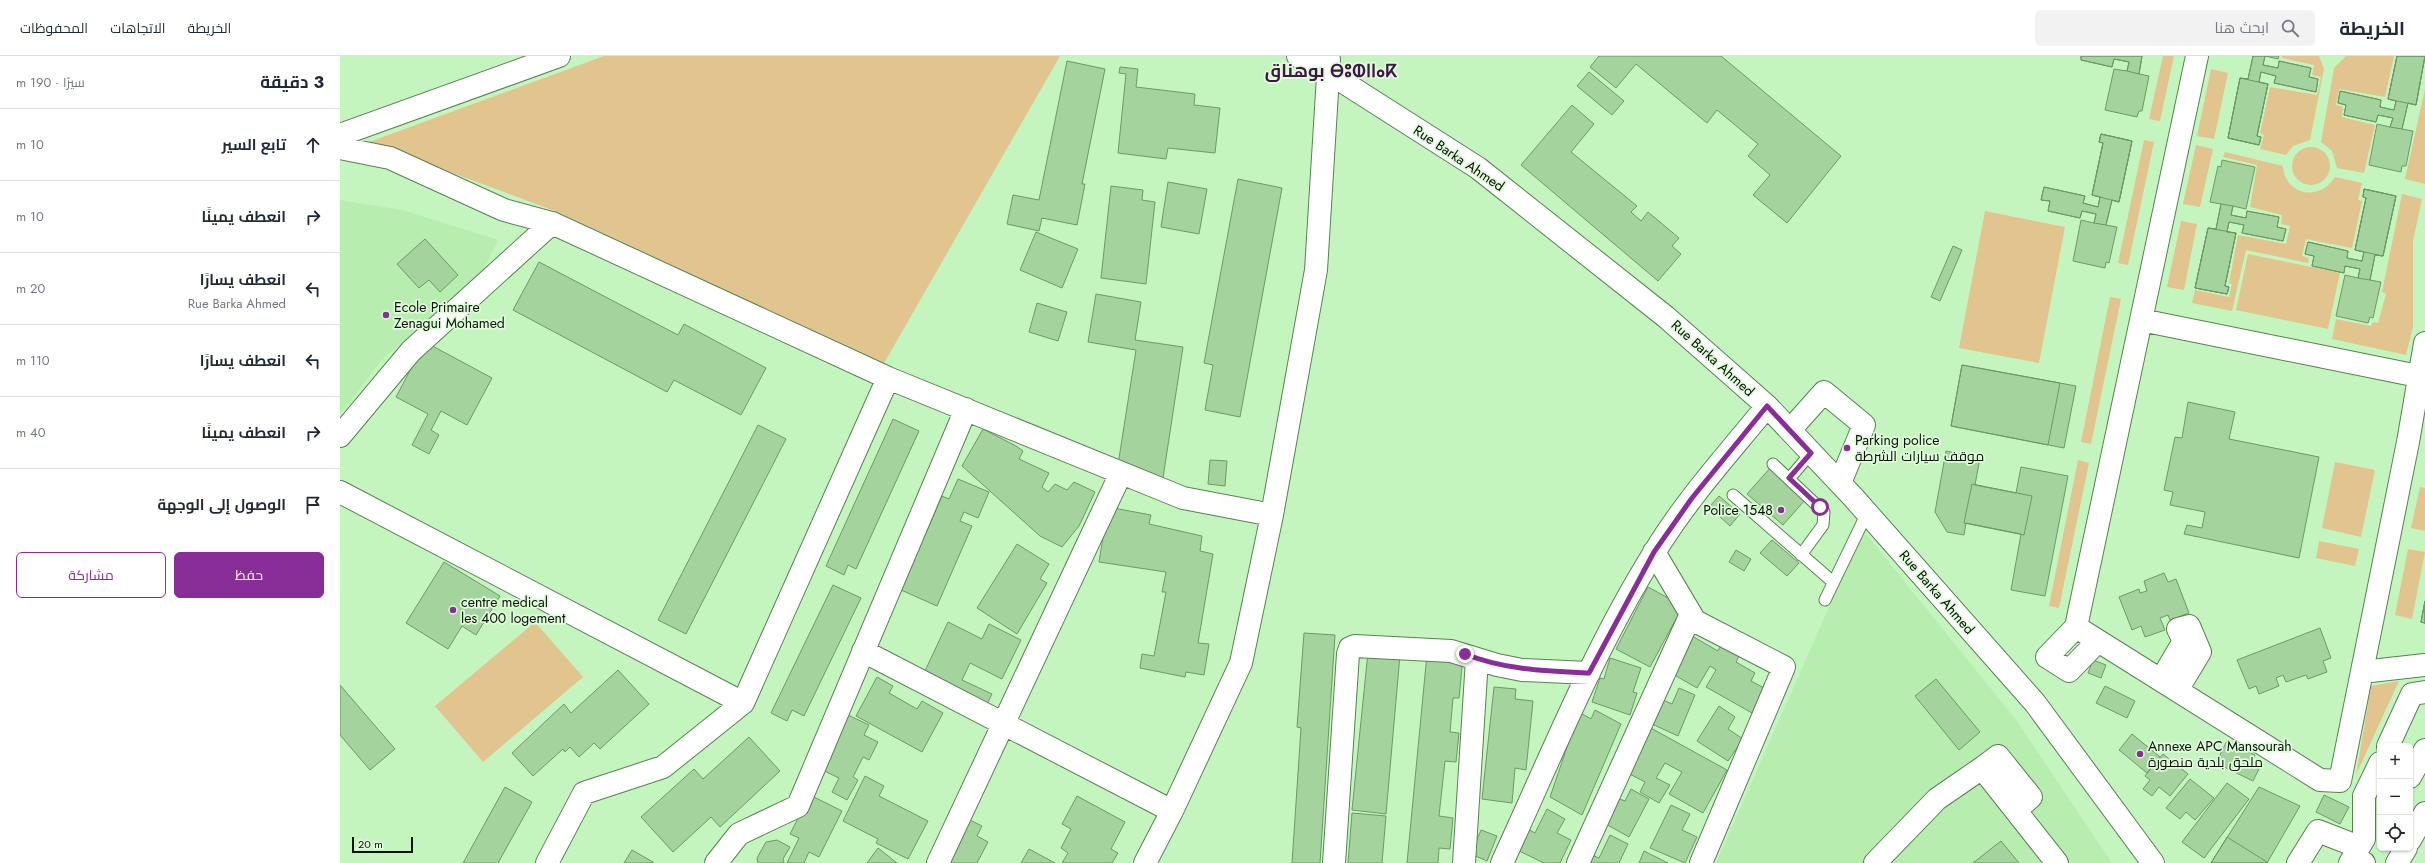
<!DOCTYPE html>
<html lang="ar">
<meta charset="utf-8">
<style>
:root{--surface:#fff;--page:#f2f2f3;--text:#1f2937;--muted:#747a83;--line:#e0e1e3;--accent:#892d98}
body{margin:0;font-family:Jost,Cairo,"Noto Sans Tifinagh",sans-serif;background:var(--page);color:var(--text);direction:rtl}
.controls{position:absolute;right:12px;bottom:12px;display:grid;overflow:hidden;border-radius:6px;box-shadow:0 1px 3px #0004}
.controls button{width:36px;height:36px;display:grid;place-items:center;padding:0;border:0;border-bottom:1px solid var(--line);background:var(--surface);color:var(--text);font:20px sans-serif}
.scale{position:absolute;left:12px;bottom:10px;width:61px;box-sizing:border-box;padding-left:4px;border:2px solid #041303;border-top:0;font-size:11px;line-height:14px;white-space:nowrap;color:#041303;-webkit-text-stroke:3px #e0fcdb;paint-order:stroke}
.stop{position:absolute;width:12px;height:12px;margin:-9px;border:3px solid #892d98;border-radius:50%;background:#fff}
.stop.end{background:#892d98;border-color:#fff;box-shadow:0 1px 4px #0008}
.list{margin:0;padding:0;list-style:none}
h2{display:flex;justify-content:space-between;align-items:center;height:52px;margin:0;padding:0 16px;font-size:17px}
h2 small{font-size:13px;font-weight:400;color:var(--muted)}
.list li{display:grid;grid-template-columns:26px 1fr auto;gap:12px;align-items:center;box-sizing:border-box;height:72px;padding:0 16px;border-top:1px solid var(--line)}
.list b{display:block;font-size:15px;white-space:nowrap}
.list p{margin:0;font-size:13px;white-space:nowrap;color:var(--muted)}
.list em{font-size:13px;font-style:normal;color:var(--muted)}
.actions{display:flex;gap:8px;padding:12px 16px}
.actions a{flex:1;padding:9px 0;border:1px solid var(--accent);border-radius:6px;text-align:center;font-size:14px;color:var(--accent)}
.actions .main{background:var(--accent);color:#fff}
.icon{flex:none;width:22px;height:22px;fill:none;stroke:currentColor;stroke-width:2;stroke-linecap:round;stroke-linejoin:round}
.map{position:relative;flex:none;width:2085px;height:807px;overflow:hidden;direction:ltr}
header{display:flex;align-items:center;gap:24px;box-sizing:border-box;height:56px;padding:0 20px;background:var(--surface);border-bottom:1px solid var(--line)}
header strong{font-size:19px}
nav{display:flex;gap:22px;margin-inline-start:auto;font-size:14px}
.search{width:280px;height:36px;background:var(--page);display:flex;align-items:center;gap:10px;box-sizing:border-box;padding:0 14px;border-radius:6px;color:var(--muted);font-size:15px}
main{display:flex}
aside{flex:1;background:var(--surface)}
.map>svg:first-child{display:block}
.built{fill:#b8edb0}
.green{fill:#e2c48f}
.building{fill:#a4d39d;stroke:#6d9967}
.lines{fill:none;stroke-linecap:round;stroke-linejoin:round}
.service-casing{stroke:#578251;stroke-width:13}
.minor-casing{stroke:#578251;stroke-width:24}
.service{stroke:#fff;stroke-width:11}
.minor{stroke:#fff;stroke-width:22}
.route{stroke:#892d98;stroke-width:5}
.poi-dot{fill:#892d98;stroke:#e0fcdb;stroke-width:1.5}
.labels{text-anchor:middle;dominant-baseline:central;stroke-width:3.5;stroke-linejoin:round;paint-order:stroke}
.street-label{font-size:14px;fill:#041303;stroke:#e0fcdb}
.poi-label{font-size:14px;fill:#041303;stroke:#e0fcdb;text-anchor:start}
.district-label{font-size:18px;font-weight:bold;fill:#411549;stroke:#e0fcdb}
</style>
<header>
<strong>الخريطة</strong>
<div class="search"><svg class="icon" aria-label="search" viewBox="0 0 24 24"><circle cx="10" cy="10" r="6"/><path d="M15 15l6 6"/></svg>ابحث هنا</div>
<nav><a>الخريطة</a><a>الاتجاهات</a><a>المحفوظات</a></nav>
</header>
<main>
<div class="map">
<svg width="2085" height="807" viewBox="0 0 2085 807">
<rect width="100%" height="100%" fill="#c5f5be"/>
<path class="built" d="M 0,144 L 63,154 L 158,184 L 143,215 L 42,304 L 0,358 Z
M 1523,474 L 1677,665 L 1772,807 L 1376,807 Z"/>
<path class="green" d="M 264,0 L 720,0 L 543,309 L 215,155 L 29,86 Z
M 1823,0 L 1834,0 L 1820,65 L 1809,63 Z
M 1942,0 L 1979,0 L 1984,13 L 1970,84 L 1953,90 L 1946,99 L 1920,93 L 1924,79 L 1920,77 L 1930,31 L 1977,39 L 1981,21 L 1972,19 L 1974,9 L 1942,2 Z
M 2006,0 L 2054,0 L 2045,41 L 1999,33 L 1996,49 L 2003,51 L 2002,61 L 2035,69 L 2024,117 L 1997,112 L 1992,95 L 1981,86 L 1994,12 Z
M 1871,13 L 1888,17 L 1874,83 L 1857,80 Z
M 2085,33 L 2085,128 L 2065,123 Z
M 1804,84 L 1814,86 L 1788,209 L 1778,207 Z
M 1856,89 L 1873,93 L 1860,151 L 1843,148 Z
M1952 110a19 19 0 1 1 38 0a19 19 0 1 1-38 0Z
M 1885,96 L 1943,110 C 1945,141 1981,145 1995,121 L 2022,127 L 2018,144 L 2022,145 L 2012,192 L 1966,183 L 1962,200 L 1969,202 L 1968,207 L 1906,194 L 1892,255 L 1852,247 L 1855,234 L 1889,241 L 1892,228 L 1889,227 L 1898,179 L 1946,188 L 1950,170 L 1941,168 L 1942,159 L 1910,151 L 1917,109 L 1883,101 Z
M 2062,138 L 2082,143 L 2073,185 L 2073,271 L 2066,299 L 1992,283 L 1996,263 L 2031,270 L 2033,266 L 2038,267 L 2046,238 L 2042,236 Z
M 1645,155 L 1725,171 L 1699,307 L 1619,292 Z
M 1841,165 L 1857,168 L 1844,234 L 1827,231 Z
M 1908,198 L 2000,217 L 1988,273 L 1896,254 Z
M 1770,241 L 1781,243 L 1751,388 L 1741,386 Z
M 1738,404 L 1749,407 L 1719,552 L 1709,550 Z
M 1995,406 L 2035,414 L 2021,481 L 1982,472 Z
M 2080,431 L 2085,432 L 2085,475 L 2071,472 Z
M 1979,485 L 2019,493 L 2015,510 L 1976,502 Z
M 2068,493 L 2085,496 L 2072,563 L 2055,559 Z
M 195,566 L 243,621 L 143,706 L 95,650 Z
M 2059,625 L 2016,719 L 2031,630 Z"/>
<path class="building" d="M 1259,0 L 1381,0 L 1501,100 L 1447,167 L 1413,139 L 1430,119 L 1408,100 L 1418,88 L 1377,54 L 1367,67 L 1296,8 L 1276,32 L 1250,11 Z
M 1741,0 L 1802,0 L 1799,18 L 1787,15 L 1789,6 L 1774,3 L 1772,11 L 1741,4 Z
M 1741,0 L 1802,0 L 1799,18 L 1809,20 L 1802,55 L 1799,55 L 1797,61 L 1765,54 L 1774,13 L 1787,15 L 1789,6 L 1774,3 L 1772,11 L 1741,4 Z
M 1913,0 L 1925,0 L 1923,9 L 1938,12 L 1939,5 L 1971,12 L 1969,21 L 1978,23 L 1976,36 L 1934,27 L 1936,20 L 1921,16 L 1919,26 L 1928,28 L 1917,80 L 1921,81 L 1919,89 L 1888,82 L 1900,22 L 1908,23 Z
M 1913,0 L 1939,0 L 1938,3 L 1925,0 L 1923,9 L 1938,12 L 1939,5 L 1971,12 L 1969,21 L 1978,23 L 1976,36 L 1934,27 L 1936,20 L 1921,16 L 1919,26 L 1928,28 L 1917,80 L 1921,81 L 1919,89 L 1888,82 L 1900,22 L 1908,23 Z
M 2057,0 L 2085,0 L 2076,49 L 2048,43 Z
M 2057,0 L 2085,0 L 2076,49 L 2068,47 L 2062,73 L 2050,71 L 2053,62 L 2038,59 L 2036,66 L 2004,59 L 2006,49 L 1998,47 L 2000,35 L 2041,44 L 2040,51 L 2054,54 L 2056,45 L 2048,43 Z
M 2057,0 L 2085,0 L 2076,49 L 2068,47 L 2062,73 L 2073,75 L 2066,110 L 2062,110 L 2061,116 L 2029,109 L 2037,68 L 2050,71 L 2053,62 L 2038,59 L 2036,66 L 2004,59 L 2006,49 L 1998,47 L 2000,35 L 2041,44 L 2040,51 L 2054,54 L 2056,45 L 2048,43 Z
M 727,5 L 765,13 L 742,128 L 745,128 L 737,169 L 702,162 L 699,175 L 667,168 L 673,139 L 699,144 Z
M 780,11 L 798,13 L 796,31 L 855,38 L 854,49 L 880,52 L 875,97 L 828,92 L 826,103 L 778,97 L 786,18 L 779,17 Z
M 1249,16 L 1284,45 L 1272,59 L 1237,30 Z
M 1900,22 L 1928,28 L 1917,80 L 1921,81 L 1919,89 L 1888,82 Z
M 1232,49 L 1254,68 L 1231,96 L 1297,150 L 1291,156 L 1301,165 L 1308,156 L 1339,182 L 1332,190 L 1341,198 L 1318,225 L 1181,109 Z
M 1761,78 L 1792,85 L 1779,146 L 1752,139 L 1763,87 L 1759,86 Z
M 1761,78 L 1792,85 L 1779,146 L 1772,144 L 1766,169 L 1754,167 L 1756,158 L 1742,155 L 1740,162 L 1708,155 L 1710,145 L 1701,144 L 1704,131 L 1745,140 L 1743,147 L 1758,151 L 1760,141 L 1752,139 L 1763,87 L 1759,86 Z
M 1761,78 L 1792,85 L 1779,146 L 1772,144 L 1766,169 L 1777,171 L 1769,207 L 1766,206 L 1765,212 L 1733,205 L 1741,164 L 1754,167 L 1756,158 L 1742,155 L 1740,162 L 1708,155 L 1710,145 L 1701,144 L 1704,131 L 1745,140 L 1743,147 L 1758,151 L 1760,141 L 1752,139 L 1763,87 L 1759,86 Z
M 1882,104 L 1915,111 L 1906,153 L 1893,150 L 1891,159 L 1906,162 L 1907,155 L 1939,161 L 1937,171 L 1946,173 L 1943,185 L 1902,177 L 1904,169 L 1889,166 L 1887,176 L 1896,177 L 1885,230 L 1889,231 L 1887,238 L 1855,232 L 1868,172 L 1876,173 L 1881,148 L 1870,146 L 1878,110 L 1881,111 Z
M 898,123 L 942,132 L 900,361 L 865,354 L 873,309 L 864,307 Z
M 828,126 L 867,133 L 859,178 L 821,171 Z
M 771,130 L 803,134 L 802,144 L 815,146 L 806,228 L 761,222 Z
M 2024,133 L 2056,140 L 2043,200 L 2015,194 L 2026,142 L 2023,141 Z
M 2024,133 L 2056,140 L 2043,200 L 2035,199 L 2030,224 L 2018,222 L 2020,213 L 2005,210 L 2004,217 L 1972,210 L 1974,200 L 1965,198 L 1968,186 L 2008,195 L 2007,202 L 2022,205 L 2024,196 L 2015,194 L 2026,142 L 2023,141 Z
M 2024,133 L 2056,140 L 2043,200 L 2035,199 L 2030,224 L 2041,226 L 2033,262 L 2030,261 L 2028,267 L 1996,260 L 2005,219 L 2018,222 L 2020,213 L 2005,210 L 2004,217 L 1972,210 L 1974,200 L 1965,198 L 1968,186 L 2008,195 L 2007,202 L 2022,205 L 2024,196 L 2015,194 L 2026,142 L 2023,141 Z
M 1881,148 L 1893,150 L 1891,159 L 1906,162 L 1907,155 L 1939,161 L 1937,171 L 1946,173 L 1943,185 L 1902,177 L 1904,169 L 1889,166 L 1887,176 L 1896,177 L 1885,230 L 1889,231 L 1887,238 L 1855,232 L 1868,172 L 1876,173 Z
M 1868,172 L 1896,177 L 1885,230 L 1889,231 L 1887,238 L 1855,232 Z
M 696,176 L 738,193 L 722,232 L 680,214 Z
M 85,183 L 118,219 L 100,236 L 89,224 L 79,232 L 57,208 Z
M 1613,190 L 1622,194 L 1600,245 L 1591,241 Z
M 199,206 L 338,279 L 344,268 L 426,312 L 401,359 L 334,324 L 327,336 L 173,254 Z
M 756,238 L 801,246 L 795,284 L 843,291 L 823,422 L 777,415 L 796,294 L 748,286 Z
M 697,247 L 727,256 L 718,285 L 689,276 Z
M 85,286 L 152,322 L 127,369 L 101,355 L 91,374 L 99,379 L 89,398 L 72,389 L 88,358 L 56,341 Z
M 1622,309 L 1720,327 L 1708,389 L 1611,370 Z
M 1622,309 L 1736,330 L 1724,392 L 1611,370 Z
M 1848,346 L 1895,356 L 1889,383 L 1979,401 L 1959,502 L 1844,478 L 1847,469 L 1862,472 L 1865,456 L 1830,449 L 1833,436 L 1824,434 L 1835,381 L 1842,382 Z
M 553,363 L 579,375 L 516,513 L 508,509 L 504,519 L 486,510 Z
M 418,369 L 446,383 L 346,578 L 318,564 Z
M 643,373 L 676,390 L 683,395 L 679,403 L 709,417 L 702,431 L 708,436 L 715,428 L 727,434 L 734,426 L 755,436 L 739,470 L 722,491 L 700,480 L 622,410 Z
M 1606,395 L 1640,402 L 1635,429 L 1676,437 L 1681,411 L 1728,420 L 1705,540 L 1671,534 L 1681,478 L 1626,467 L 1624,479 L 1607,476 L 1595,456 Z
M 870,404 L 887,405 L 885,430 L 868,428 Z
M 1431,411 L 1466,443 L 1443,469 L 1407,438 Z
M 618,423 L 649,436 L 638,462 L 624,456 L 620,465 L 632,470 L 597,550 L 561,534 L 602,440 L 609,443 Z
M 1632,428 L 1692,440 L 1684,479 L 1624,467 Z
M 1379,440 L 1400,458 L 1390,470 L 1369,451 Z
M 768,451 L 811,459 L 809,468 L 862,480 L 860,495 L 873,498 L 858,587 L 869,588 L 864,619 L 846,616 L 845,621 L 800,612 L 802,598 L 814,600 L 826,536 L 822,536 L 826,516 L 759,506 Z
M 1432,484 L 1459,507 L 1447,520 L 1420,497 Z
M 677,488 L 709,508 L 700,523 L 707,527 L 677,578 L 637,552 Z
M 1396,494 L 1411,503 L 1404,515 L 1389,506 Z
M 104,506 L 160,540 L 136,579 L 122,570 L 108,593 L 66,567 Z
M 1824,517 L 1828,526 L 1836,523 L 1849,557 L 1830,564 L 1828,559 L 1820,562 L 1825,574 L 1805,581 L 1801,570 L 1792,574 L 1779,541 L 1799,533 L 1800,537 L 1807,535 L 1804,525 Z
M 493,529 L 521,542 L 464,660 L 452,654 L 447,665 L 431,657 Z
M 1308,531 L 1343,550 L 1310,611 L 1276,593 Z
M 2085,545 L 2085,567 L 2081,566 Z
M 2085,545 L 2085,567 L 2081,566 Z
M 2085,545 L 2085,567 L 2081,566 Z
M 608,566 L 642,583 L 649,568 L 681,584 L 662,623 L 630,607 L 622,624 L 652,638 L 647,648 L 584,617 Z
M 1980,572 L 1991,602 L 1983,605 L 1987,616 L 1968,623 L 1966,619 L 1946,626 L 1943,619 L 1936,622 L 1939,630 L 1919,638 L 1916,630 L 1909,633 L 1897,604 Z
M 964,577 L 995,579 L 980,807 L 952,807 L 961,672 L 957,671 Z
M 1352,580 L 1378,595 L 1381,589 L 1399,600 L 1396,606 L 1415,617 L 1411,625 L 1426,633 L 1412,657 L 1366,631 L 1376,614 L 1370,610 L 1357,632 L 1331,617 Z
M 1028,596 L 1060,599 L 1046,758 L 1012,754 Z
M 1087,598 L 1123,601 L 1119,642 L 1113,642 L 1110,676 L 1119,677 L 1116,706 L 1105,705 L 1099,760 L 1113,762 L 1110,793 L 1099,792 L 1098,807 L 1067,807 Z
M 1270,602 L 1301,612 L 1293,636 L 1297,637 L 1290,659 L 1252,646 L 1260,622 L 1264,623 Z
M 1753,604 L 1766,609 L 1761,622 L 1748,617 Z
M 278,614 L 309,648 L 260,693 L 254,687 L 239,701 L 230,691 L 225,696 L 223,693 L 193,720 L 172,697 L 224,648 L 231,657 Z
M 537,621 L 553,630 L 549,637 L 577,653 L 582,645 L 603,657 L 582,696 L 516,660 Z
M 1596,623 L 1640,676 L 1619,694 L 1575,640 Z
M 0,629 L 55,693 L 30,714 L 0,679 Z
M 1765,630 L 1795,645 L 1787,662 L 1756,647 Z
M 1154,631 L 1176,633 L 1175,643 L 1193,645 L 1186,714 L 1175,712 L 1172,747 L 1142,743 Z
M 1339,632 L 1355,639 L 1338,680 L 1312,668 L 1323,644 L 1332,648 Z
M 1379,650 L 1395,661 L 1388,673 L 1403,683 L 1388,705 L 1357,685 Z
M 1255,654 L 1281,668 L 1242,759 L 1210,741 L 1239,656 L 1251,663 Z
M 508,659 L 529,669 L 524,679 L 538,686 L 529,704 L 523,701 L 513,721 L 518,724 L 507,744 L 492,736 L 499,722 L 480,713 Z
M 1309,671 L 1387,714 L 1363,757 L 1329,738 L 1342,716 L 1325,707 L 1316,722 L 1330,729 L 1319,747 L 1300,736 L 1305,726 L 1286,716 Z
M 1792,678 L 1820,701 L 1807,717 L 1779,694 Z
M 409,681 L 440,715 L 380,771 L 371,761 L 333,796 L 301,761 L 354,713 L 363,723 Z
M 1887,685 L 1915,699 L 1910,709 L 1919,713 L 1913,725 L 1876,707 Z
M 1823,698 L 1848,718 L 1830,740 L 1819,731 L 1812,740 L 1803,733 L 1810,724 L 1805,720 Z
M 525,720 L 544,730 L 539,740 L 588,765 L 568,803 L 536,787 L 538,783 L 503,765 Z
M 1850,723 L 1874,742 L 1855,764 L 1846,756 L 1840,763 L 1826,752 Z
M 1887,727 L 1909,743 L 1864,802 L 1842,786 Z
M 165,731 L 192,746 L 158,807 L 123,807 Z
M 1919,731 L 1960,750 L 1927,807 L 1871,807 Z
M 1291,733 L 1309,743 L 1289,781 L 1264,767 L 1277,742 L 1285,745 Z
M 470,739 L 502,755 L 479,801 L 469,796 L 464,807 L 447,807 L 459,782 L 450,778 Z
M 1984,739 L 2009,751 L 2000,768 L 1976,756 Z
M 737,740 L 785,766 L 771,793 L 778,797 L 772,807 L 722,807 L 728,797 L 721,792 L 731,773 L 722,768 Z
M 1331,749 L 1350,758 L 1342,774 L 1357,781 L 1345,807 L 1310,792 Z
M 1207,753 L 1225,763 L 1217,777 L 1231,784 L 1220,807 L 1204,807 L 1173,792 L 1184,771 L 1195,777 Z
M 1012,757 L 1046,760 L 1042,807 L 1008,807 Z
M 628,763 L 642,770 L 637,780 L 648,786 L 637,807 L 605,807 Z
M 1141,774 L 1157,780 L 1147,805 L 1131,798 Z
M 1270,779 L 1288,788 L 1279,807 L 1245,807 L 1250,798 L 1259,802 Z
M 1887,781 L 1927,806 L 1927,807 L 1871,807 Z
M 437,784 L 450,791 L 443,803 L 444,807 L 418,807 L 417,802 L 426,786 Z
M 1661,785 L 1679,807 L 1633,807 Z
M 538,792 L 557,807 L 527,807 Z
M 689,793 L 715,807 L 681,807 Z
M 292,794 L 313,806 L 313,807 L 284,807 Z
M 1304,795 L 1328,807 L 1299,807 Z"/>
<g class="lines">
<g class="service-casing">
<path id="service" d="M 1433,408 L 1484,456 L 1483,469 L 1461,499
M 1449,423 L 1471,397
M 1393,439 L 1493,526
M 1485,544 L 1527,457"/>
</g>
<g class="minor-casing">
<path id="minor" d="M 958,0 L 989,17 L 1138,112 L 1326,261 L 1427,350 L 1513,441 L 1695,647 L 1813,807
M 1857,0 L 1736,571 L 1980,724 L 2000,725 L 2068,386 L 2085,287
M 0,79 L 219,0
M 0,92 L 50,102 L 164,154 L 212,167 L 548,322 L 843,442 L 932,459
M 1801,264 L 2078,320
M 1450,374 L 1484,336 L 1524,369 L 1500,427
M 0,380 L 71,295 L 212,167
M 0,436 L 403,647
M 1314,496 L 1355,565 L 1444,611 L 1361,807
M 1736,571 L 1707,601 L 1729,615 L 1758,585
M 523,595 L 832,755
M 2022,616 L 2085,609
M 1821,624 L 1844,585 L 1838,573 L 1849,570 L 1860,596 L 1837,634
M 2048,690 L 2072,638 L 2085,636
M 1642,712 L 1658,700 L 1691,741 L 1676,754
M 2070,721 L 2085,694
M 2070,784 L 2085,757
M 207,807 L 244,737 L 323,711 L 403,647 L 548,322
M 376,807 L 399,778 L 458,750 L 626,353
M 598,807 L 781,417
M 805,807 L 832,755 L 901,607 L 932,459 L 976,214 L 989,4
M 994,807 L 1008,598 L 1010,592 L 1015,590 L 1111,595 L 1157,609 L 1182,614 L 1249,617
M 1124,807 L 1137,603
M 1162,807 C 1210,703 1253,595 1314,497 C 1346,444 1388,398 1427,350
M 1238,807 L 1351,558
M 1535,807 L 1597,743 L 1642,712 L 1717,807
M 1958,807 L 1978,775 L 2019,791 L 2024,783 L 2024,740 L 2040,707
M 2010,807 L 2013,802 L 2024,807
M 2057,807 L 2066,792"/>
</g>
<use href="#service" class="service"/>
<use href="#minor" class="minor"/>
</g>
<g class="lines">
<path class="route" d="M 1125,598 C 1165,614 1205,615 1249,617 L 1314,496 L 1352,442 L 1427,350 L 1471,397 L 1449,422 L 1480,451"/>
</g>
<g class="poi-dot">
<circle cx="46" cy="259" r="4"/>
<circle cx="1507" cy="392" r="4"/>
<circle cx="1441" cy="454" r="4"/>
<circle cx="113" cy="554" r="4"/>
<circle cx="1800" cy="698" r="4"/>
</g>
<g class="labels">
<g class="street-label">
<text transform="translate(1119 102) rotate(34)">Rue Barka Ahmed</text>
<text transform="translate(1373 302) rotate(42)">Rue Barka Ahmed</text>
<text transform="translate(1597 536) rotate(49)">Rue Barka Ahmed</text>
</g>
<g class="poi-label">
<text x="54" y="251">Ecole Primaire<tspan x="54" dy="16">Zenagui Mohamed</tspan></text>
<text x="1515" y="384">Parking police<tspan x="1515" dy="16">موقف سيارات الشرطة</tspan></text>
<text x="1433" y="454" text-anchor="end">Police 1548</text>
<text x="121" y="546">centre medical<tspan x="121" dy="16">les 400 logement</tspan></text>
<text x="1808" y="690">Annexe APC Mansourah<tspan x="1808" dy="16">ملحق بلدية منصورة</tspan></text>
</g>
<g class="district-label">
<text x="991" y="15">بوهناق ⴱⵓⵀⵏⵏⴰⴽ</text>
</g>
</g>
</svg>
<div class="controls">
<button>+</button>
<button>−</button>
<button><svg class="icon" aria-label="locate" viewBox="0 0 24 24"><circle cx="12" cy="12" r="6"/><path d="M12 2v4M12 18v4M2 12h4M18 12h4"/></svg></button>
</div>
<div class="scale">20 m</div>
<div class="stop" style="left:1480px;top:451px"></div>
<div class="stop end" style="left:1125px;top:598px"></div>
</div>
<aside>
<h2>3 دقيقة<small>سيرًا · 190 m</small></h2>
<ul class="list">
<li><svg class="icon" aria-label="ahead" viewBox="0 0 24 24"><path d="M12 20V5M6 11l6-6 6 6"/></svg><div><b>تابع السير</b></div><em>10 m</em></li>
<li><svg class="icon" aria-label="right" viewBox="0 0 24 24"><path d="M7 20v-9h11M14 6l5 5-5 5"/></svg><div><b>انعطف يمينًا</b></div><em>10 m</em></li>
<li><svg class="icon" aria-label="left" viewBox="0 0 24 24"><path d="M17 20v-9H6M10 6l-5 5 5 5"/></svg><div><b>انعطف يسارًا</b><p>Rue Barka Ahmed</p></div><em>20 m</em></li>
<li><svg class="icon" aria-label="left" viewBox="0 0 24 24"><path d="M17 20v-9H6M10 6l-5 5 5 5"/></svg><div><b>انعطف يسارًا</b></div><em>110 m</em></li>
<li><svg class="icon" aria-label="right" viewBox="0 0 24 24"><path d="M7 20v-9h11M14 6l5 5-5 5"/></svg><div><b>انعطف يمينًا</b></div><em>40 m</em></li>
<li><svg class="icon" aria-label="arrive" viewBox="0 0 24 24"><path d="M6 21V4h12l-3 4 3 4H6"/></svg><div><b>الوصول إلى الوجهة</b></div></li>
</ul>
<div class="actions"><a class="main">حفظ</a><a>مشاركة</a></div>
</aside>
</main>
